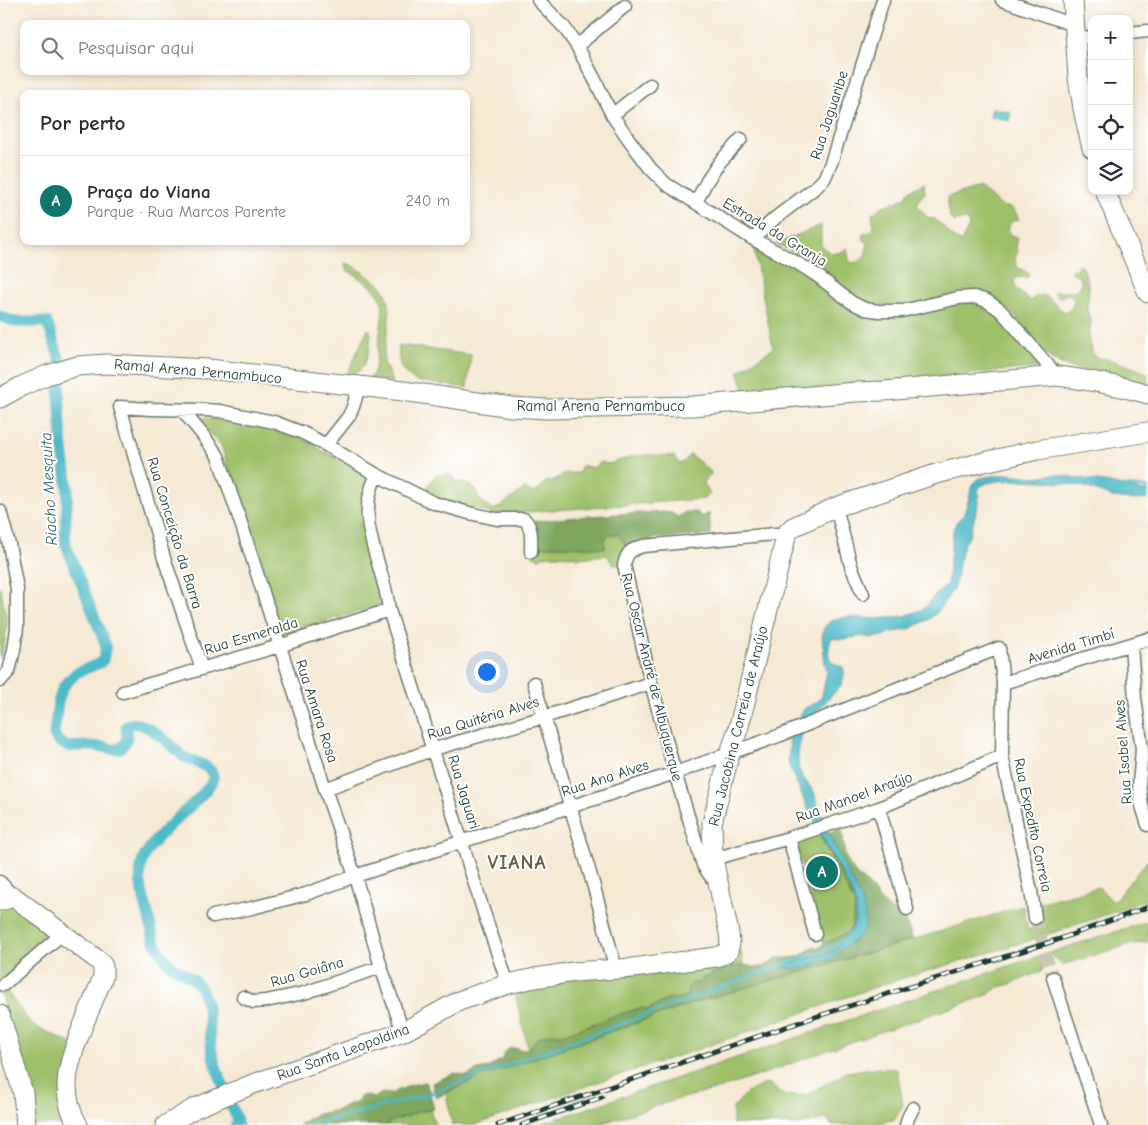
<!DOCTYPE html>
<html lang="pt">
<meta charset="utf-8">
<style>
:root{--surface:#fff;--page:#f7f7f7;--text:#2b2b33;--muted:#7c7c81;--line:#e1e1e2;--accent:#0f766e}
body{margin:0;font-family:"Comic Neue",sans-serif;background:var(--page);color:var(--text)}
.controls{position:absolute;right:15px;top:15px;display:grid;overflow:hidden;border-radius:10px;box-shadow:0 2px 8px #0003}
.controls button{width:45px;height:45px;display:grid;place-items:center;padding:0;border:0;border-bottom:1px solid var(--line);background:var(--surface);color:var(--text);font:25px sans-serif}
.you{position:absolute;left:486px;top:671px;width:18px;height:18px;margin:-12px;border:4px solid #fff;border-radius:50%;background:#1a73e8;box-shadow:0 0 0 8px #1a73e833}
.badge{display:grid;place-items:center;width:32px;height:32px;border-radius:50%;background:var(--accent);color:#fff;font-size:16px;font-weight:700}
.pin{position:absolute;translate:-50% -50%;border:2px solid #fff;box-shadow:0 1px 5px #0006}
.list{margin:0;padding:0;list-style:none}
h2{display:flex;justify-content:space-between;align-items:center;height:65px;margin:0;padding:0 20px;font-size:21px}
h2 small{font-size:16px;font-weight:400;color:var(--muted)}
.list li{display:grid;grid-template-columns:32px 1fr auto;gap:15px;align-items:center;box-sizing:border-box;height:90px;padding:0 20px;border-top:1px solid var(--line)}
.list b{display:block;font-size:19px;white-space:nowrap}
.list p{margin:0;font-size:16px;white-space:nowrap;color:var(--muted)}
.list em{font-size:16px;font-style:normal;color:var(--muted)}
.icon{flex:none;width:28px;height:28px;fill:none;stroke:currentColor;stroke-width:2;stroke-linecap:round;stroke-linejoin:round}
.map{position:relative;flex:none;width:1148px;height:1125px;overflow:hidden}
.search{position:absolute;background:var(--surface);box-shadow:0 2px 8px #0003;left:20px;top:20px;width:450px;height:55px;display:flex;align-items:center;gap:12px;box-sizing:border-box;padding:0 18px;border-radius:10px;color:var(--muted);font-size:19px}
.panel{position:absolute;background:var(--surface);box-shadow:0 2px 8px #0003;left:20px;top:90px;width:450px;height:155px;border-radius:10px}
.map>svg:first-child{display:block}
.green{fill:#9ec069;stroke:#5e7e4e}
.forest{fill:#7ea65d;stroke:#4e7248}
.water{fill:#4dbac7;stroke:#367c7e}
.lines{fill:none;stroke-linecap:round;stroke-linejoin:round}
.stream{stroke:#4dbac7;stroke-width:3}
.canal{stroke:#4dbac7;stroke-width:11}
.street-tunnel{stroke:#cbc7b4;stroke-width:12;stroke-dasharray:12 6;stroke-linecap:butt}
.street-casing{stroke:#6a796c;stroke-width:15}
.secondary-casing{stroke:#6a796c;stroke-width:21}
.street{stroke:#fff;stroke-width:12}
.secondary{stroke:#fff;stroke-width:19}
.rail-casing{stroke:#1f3d34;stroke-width:5}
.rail{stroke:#fff;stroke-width:3;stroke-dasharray:9;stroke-linecap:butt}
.labels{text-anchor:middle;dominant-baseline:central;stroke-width:4;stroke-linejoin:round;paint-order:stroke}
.street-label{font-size:15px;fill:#1f3d34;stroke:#fff}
.water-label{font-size:16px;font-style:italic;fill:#2d6260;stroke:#fff}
.district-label{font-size:20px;font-weight:bold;letter-spacing:1px;fill:#646148;stroke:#fff}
</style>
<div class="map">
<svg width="1148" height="1125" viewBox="0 0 1148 1125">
<rect width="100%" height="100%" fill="#fff"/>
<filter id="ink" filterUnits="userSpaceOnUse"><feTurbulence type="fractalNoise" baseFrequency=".02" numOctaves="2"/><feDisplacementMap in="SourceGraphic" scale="10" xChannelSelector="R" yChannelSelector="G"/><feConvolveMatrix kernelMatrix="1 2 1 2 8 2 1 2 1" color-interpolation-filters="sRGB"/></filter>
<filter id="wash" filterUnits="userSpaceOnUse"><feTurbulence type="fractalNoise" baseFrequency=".0096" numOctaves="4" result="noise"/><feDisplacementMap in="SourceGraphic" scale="20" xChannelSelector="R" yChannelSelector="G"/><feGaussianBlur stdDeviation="1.12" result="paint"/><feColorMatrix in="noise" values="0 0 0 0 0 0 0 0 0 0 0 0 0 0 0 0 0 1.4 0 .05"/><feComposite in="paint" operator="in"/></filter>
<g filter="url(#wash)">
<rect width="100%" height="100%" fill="#f6e9d4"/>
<path class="green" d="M 924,183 L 925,193 L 920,198 L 917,205 C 921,210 924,215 929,218 C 933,220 932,217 936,220 C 945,227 951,239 962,241 L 969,226 L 967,220 L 964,219 L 955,222 L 950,218 L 947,197 L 979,187 C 986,192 992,198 998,204 C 1008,212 1011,199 1019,220 L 1012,221 C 1008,226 1008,229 1010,235 L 1014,237 L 1018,237 L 1016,247 L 1018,251 C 1013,262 1015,268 1027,272 L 1029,276 L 1027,278 L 1017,277 L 1014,281 L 1016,289 L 1029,300 L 1033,301 L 1033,298 C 1048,288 1053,307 1066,312 C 1073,309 1073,305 1074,298 L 1068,294 C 1061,297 1059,299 1054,292 L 1073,291 L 1078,290 L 1081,285 L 1081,279 L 1071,271 L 1077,268 L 1078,264 L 1083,267 L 1089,287 L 1087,311 L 1091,321 L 1089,336 L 1093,355 L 1099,358 L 1108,359 L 1148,373 L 1148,386 C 1131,382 1113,378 1096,373 C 1080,369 1063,367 1049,357 C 1038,349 1031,336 1022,325 C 1008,307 986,288 962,292 L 902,308 L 863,303 L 851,296 L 811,261 L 794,252 L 776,244 L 821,225 L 821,246 L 831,253 L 839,253 L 847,248 L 849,260 L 852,263 C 865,262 866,254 868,243 L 864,240 L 863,234 L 870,232 L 874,228 L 872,214 L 881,207 L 898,201 L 906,197 L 909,191 Z
M 753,245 L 787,262 L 868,314 L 886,317 L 901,317 L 943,305 L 976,302 L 990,309 L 1004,323 L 1042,367 L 918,379 L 746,394 L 738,372 L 773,348 Z
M 345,263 C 354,265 362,271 369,277 C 374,280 381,284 384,290 C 397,310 383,338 384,360 C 385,368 390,374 392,382 L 370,378 L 375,370 L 376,363 L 383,311 C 384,289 361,281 346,269 Z
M 368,329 L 370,330 L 371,334 C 369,349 368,375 347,374 Z
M 399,345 L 471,355 L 467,388 L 416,381 C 399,372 398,363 399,345 Z
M 193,417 L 254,423 L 282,430 L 300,437 L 369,478 C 363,491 361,504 360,518 L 382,605 L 281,634 L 221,445 Z
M 690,454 L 712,473 L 703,482 L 710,494 L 704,499 L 528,512 L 497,515 L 430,496 L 427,492 L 428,485 L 436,475 L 451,475 L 456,481 L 467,484 L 477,490 L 478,498 L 492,510 L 500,507 L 524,489 L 534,493 L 540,489 L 545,482 L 555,480 L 566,473 L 579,473 L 582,465 L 593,468 L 600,462 L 609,464 L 634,456 L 650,455 L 674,456 L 679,464 L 685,461 Z
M 609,534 L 617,534 L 633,544 L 619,565 C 611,564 610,562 608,555 L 578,558 L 573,556 L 555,555 L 543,556 L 540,558 L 533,556 L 534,546 L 567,546 L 605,548 L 604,541 Z
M 0,586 L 7,622 L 5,641 L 0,658 Z
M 820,835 L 854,902 C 855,909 854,928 847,934 C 843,937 830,941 824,944 L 796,843 Z
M 1148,860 L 1148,899 L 1117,911 L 1025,942 L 887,983 L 699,1049 L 616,1076 L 475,1125 L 452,1125 L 446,1093 L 479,1077 L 700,1001 L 899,944 L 1023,906 L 1028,930 L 1042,925 L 1038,903 L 1099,887 L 1113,902 Z
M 0,904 L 13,904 L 40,926 L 44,934 L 41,945 L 0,982 Z
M 1148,921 L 1148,942 L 1127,945 L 1062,965 L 1049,953 Z
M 741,950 L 743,965 L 713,974 L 703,978 L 698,983 L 688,987 L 688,996 L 675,999 L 670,998 L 648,1010 L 641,1008 L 617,1015 L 565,1034 L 554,1034 L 528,1048 L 514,989 L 547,982 L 727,962 L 737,956 Z
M 1044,954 L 1042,971 L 1008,985 L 999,987 L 985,996 L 825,1051 L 769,1072 L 722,1088 L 672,1101 L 596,1125 L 538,1125 Z
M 6,990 L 32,1025 L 73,1044 L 72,1125 L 33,1125 L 21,1061 L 0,994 Z
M 872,1068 L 897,1069 L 903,1105 L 895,1119 L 874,1125 L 831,1125 L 828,1118 L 798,1125 L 733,1124 L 733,1108 L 746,1093 L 768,1083 L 785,1096 L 806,1095 L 847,1072 Z
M 430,1110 L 436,1125 L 385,1125 L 392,1121 L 409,1116 L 419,1111 L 424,1111 Z"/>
<path class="forest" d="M 670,512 L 678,517 L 685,512 L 697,512 L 702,517 L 709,513 L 711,535 L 658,538 L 626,546 L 617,534 L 609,534 L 604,540 L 605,548 L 567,546 L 534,546 L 532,522 C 578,516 624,513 670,512 Z
M 842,828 L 845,855 L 850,866 L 859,877 L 869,885 L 880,900 L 890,909 L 903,916 L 906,921 L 913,940 L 700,1001 L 479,1077 L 436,1098 L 432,1083 L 455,1073 L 467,1076 L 478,1070 L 488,1068 L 502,1059 L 505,1052 L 510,1048 L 516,1048 L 522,1050 L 532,1046 L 535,1040 L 544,1035 L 565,1034 L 617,1015 L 642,1008 L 648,1010 L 670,998 L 675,999 L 687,996 L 688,987 L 692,983 L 698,983 C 709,971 728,969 743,965 C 748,965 751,967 756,967 C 764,968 771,963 776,958 C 796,958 798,959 814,946 L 819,948 L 824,944 L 847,933 L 851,927 L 855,908 L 854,902 L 820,835 Z
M 425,1082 L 429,1090 L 434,1109 L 424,1111 L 419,1111 L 409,1116 L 392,1121 L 385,1125 L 298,1125 L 317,1114 L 337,1110 L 349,1104 L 356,1103 L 361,1096 L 366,1095 L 374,1098 L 382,1093 L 391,1094 L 398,1090 L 402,1089 L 411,1085 Z"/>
<path class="water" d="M 992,108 L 1011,112 L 1009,121 L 990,116 Z
M 1006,474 L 1035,477 L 1050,475 L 1059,475 L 1110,483 L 1141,491 L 1148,491 L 1148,499 C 1143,500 1126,500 1121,499 C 1108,497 1095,489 1081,486 C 1062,482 999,476 983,485 C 979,487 980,488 978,491 L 979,503 L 968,539 L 964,544 L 960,559 L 956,579 L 953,589 L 937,613 L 929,619 L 910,629 L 889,633 L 883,636 L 871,638 L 861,636 L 844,639 L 839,639 L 834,638 L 831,639 C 827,655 826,661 843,667 C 845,673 844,678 842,683 C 839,690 833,693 829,698 C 821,707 813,717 802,723 L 801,739 L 798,753 L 798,767 L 802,776 L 814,792 L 818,806 L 828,832 L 862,902 L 865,915 L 865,925 L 861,934 L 852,942 L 842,949 L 836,956 L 830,960 L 821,960 L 809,966 L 794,969 L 783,966 L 833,952 L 839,947 L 843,938 L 850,932 L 854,925 L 856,913 L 856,905 L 851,891 L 814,822 L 791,771 L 788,762 L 790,737 L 796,720 L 805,708 L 817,702 L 822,696 L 827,671 L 825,664 L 822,637 L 824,628 L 829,622 L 837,619 L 848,617 L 876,619 L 905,616 L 921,610 L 928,605 L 932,598 L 947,585 L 953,531 L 956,522 L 964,514 L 970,495 L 971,488 L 974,482 L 980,478 Z"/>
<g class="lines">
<path class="stream" d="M 1121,486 L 1148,488
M 231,1125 L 237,1120 L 242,1125
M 310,1125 L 426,1095 L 832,947 L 844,939"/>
<path class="canal" d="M 0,316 L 15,322 L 47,322 L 60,360 L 59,394 L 62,440 L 68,489 L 65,533 L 66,545 L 106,646 L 103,660 L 100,663 L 76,673 L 63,687 L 58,702 L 54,735 L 58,741 L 68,747 C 81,745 92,746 104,747 C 108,748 113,750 116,749 C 121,749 126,743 127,738 C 127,735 126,730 126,726 C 141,714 172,747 183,756 C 191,762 212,764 213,776 C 216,793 145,836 141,866 C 138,883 145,901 149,918 C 151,925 152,933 154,940 C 158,949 163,958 171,965 C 181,973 194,977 201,989 C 211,1009 208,1034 213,1056 C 218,1076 230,1100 237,1120"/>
</g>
</g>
<g filter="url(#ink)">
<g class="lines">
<path class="street-tunnel" d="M 1035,918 L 1046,956 L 1053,978"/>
<g class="street-casing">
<path id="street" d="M 538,0 L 564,27 L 577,46 L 597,84 L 612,115 L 630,141 L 650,168 L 666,184 L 753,239 L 799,264 L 819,277 L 851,302 L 865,309 L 879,311 L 902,311 L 958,298 L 974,297 L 987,301 L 1000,310 L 1010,321 L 1057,376
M 1002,0 L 1074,25
M 1129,33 L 1148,31
M 1076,38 L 1092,37
M 577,46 L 625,6
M 612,115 L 650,85
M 696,202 L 707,181 L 719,163 L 741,139
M 753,239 L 774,219 L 816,187 L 824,179 L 831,163 L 883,0
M 182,410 L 202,434 L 218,456 L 242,526 L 325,789 L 355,876 L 381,967 L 403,1032
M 326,445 L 349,416 L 353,407 L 359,387
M 377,475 C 352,521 385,565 389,610 L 484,913 L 508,984
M 836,507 L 851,566 L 863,594
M 0,511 L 9,544 L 17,589 L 17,628 L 14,650 L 9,671 L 0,681
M 1131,645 L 1135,698 L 1142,749 L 1139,786 L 1142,806 L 1148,825
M 202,669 L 164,558 L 120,407 L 151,409 L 204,410 L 220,411 L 274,422 L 303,433 L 326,445 L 377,475 L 434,503 L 469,513 L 497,519 L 524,519 C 533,527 531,541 531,552
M 534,683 L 594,887 L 616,970
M 1003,683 L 1148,639
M 123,692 L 279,646 L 389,610
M 325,789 L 434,749 L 544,717 L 651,683
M 879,808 L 907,909
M 789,838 L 815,934
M 713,859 L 789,838 L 879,808 L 1002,756
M 717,880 L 711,877 L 703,865 L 675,773 L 651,683 L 624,565 C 627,552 630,550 643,546 L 787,533
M 0,882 L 14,897
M 213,916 L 252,908 L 306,894 L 355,876 L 675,773 L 781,735 L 999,648 L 1003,683 L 1002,756 L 1031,891 L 1035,918
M 1053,978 L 1101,1125
M 3,985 L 62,934
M 243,997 L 253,1002 L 266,1001 L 304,993 L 381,967
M 906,1125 L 908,1118 L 913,1108"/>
</g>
<g class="secondary-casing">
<path id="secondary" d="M 1073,0 L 1078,78 L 1084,114 L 1092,148
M 1105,191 L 1148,293
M 0,398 L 22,386 L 47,375 L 77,366 L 106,364 L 209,369 L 403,391 L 511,407 L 548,409 L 693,406 L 856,392 L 884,391 L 1057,376 C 1088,380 1118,385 1148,394
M 0,901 L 14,897 L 99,961 L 103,966 L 103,977 C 96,994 89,1011 82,1028 C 69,1061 58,1092 78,1125
M 0,1015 L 23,1093 L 26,1125
M 166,1125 L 195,1108 L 253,1084 L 403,1032 L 459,1001 L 508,984 L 535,978 L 574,972 L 633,968 L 716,957 L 724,954 L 728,951 L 730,943 L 729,933 L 713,859 L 712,823 L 730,753 L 739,726 L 787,533 L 793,527 L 836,507 L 936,474 L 984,462 L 1037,450 L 1148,432"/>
</g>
<use href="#street" class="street"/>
<use href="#secondary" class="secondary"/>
<g class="rail-casing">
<path id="rail" d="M 498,1125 L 815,1017 L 1057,940 L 1148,907
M 522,1125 L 602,1097"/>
</g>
<use href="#rail" class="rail"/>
</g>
</g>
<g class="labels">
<g class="street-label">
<text transform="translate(829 115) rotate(-72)">Rua Jaguaribe</text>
<text transform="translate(775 232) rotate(31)">Estrada da Granja</text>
<text transform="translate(198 371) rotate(5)">Ramal Arena Pernambuco</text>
<text x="601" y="406">Ramal Arena Pernambuco</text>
<text transform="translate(175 533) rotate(73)">Rua Conceição da Barra</text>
<text transform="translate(251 636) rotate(-17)">Rua Esmeralda</text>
<text transform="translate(1071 646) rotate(-17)">Avenida Timbí</text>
<text transform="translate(652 677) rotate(76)">Rua Oscar André de Albuquerque</text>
<text transform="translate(317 711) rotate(72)">Rua Amara Rosa</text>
<text transform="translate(483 718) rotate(-17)">Rua Quitéria Alves</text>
<text transform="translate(738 726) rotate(-76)">Rua Jacobina Correia de Araújo</text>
<text transform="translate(1123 752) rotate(-94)">Rua Isabel Alves</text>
<text transform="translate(605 778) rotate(-18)">Rua Ana Alves</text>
<text transform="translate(464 792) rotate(73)">Rua Jaguari</text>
<text transform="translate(854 797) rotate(-20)">Rua Manoel Araújo</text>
<text transform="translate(1033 825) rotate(78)">Rua Expedito Correia</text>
<text transform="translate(307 972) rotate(-16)">Rua Goiâna</text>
<text transform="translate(343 1052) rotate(-20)">Rua Santa Leopoldina</text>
</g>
<g class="water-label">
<text transform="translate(49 489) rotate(-93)">Riacho Mesquita</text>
</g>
<g class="district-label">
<text x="517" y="862">VIANA</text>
</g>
</g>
</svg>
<div class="controls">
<button>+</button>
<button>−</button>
<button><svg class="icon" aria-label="locate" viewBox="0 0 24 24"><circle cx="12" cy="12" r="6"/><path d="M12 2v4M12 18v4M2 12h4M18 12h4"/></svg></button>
<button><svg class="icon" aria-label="layers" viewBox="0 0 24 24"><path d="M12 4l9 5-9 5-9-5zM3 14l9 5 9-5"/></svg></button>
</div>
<div class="you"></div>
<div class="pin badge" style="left:822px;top:872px">A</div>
<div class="search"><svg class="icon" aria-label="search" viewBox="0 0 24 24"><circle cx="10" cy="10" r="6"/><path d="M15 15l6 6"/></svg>Pesquisar aqui</div>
<section class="panel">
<h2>Por perto<small></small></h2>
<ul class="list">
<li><span class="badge">A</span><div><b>Praça do Viana</b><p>Parque · Rua Marcos Parente</p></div><em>240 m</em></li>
</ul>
</section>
</div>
